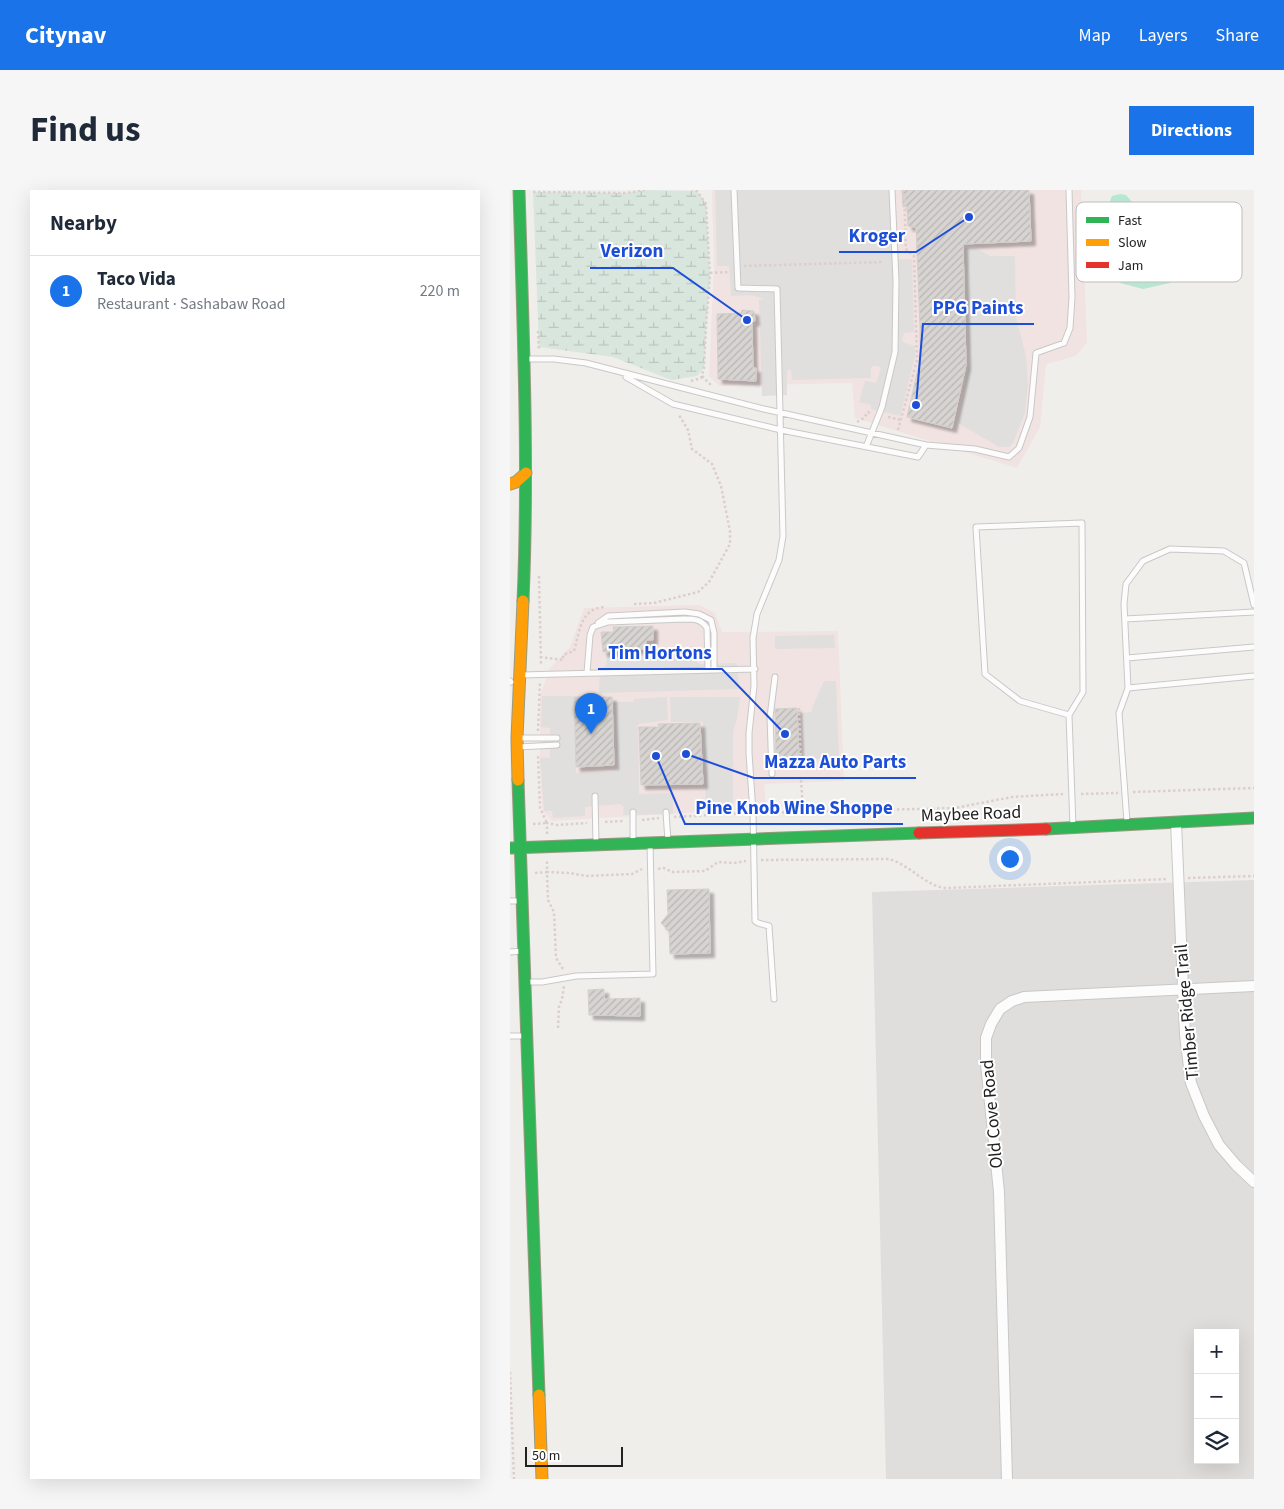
<!DOCTYPE html>
<meta charset="utf-8">
<style>
:root{--surface:#fff;--page:#f6f6f7;--text:#1f2937;--muted:#747a83;--line:#e0e1e3;--accent:#1a73e8}
body{margin:0;font-family:"Source Sans 3",sans-serif;background:var(--page);color:var(--text)}
.controls{position:absolute;right:15px;bottom:15px;display:grid;overflow:hidden;border-radius:0px;box-shadow:0 5px 20px #0002}
.controls button{width:45px;height:45px;display:grid;place-items:center;padding:0;border:0;border-bottom:1px solid var(--line);background:var(--surface);color:var(--text);font:25px sans-serif}
.scale{position:absolute;left:15px;bottom:12px;width:98px;box-sizing:border-box;padding-left:5px;border:2px solid #222;border-top:0;font-size:14px;line-height:18px;white-space:nowrap;color:#222;-webkit-text-stroke:4px #fff;paint-order:stroke}
.you{position:absolute;left:499px;top:668px;width:18px;height:18px;margin:-12px;border:4px solid #fff;border-radius:50%;background:#1a73e8;box-shadow:0 0 0 8px #1a73e833}
.badge{display:grid;place-items:center;width:32px;height:32px;border-radius:50%;background:var(--accent);color:#fff;font-size:16px;font-weight:700}
.pin{position:absolute;translate:-50% -41px;filter:drop-shadow(0 1px 2px #0008)}
.pin::after{content:'';position:absolute;top:26px;width:18px;height:15px;background:inherit;clip-path:polygon(0 0,100% 0,50% 100%)}
.list{margin:0;padding:0;list-style:none}
h2{display:flex;justify-content:space-between;align-items:center;height:65px;margin:0;padding:0 20px;font-size:21px}
h2 small{font-size:16px;font-weight:400;color:var(--muted)}
.list li{display:grid;grid-template-columns:32px 1fr auto;gap:15px;align-items:center;box-sizing:border-box;height:70px;padding:0 20px;border-top:1px solid var(--line)}
.list b{display:block;font-size:19px;white-space:nowrap}
.list p{margin:0;font-size:16px;white-space:nowrap;color:var(--muted)}
.list em{font-size:16px;font-style:normal;color:var(--muted)}
.icon{flex:none;width:28px;height:28px;fill:none;stroke:currentColor;stroke-width:2;stroke-linecap:round;stroke-linejoin:round}
.map{position:relative;flex:none;width:744px;height:1289px;overflow:hidden;border-radius:0px}
header{display:flex;align-items:center;gap:30px;box-sizing:border-box;height:70px;padding:0 25px;background:var(--accent);color:#fff}
header strong{font-size:24px}
nav{display:flex;gap:28px;margin-inline-start:auto;font-size:18px}
.intro{display:flex;align-items:center;justify-content:space-between;box-sizing:border-box;height:120px;padding:0 30px}
h1{margin:0;font-size:35px}
.button{padding:12px 22px;border-radius:0px;background:var(--accent);color:#fff;font-size:18px;font-weight:700}
main{display:flex;gap:30px;padding:0 30px}
aside{flex:1;background:var(--surface);border-radius:0px;box-shadow:0 5px 20px #0002}
.map>svg:first-child{display:block}
.residential{fill:#dfdedc;fill-rule:evenodd}
.commercial{fill:#f1e3e1}
.wetland{fill:url(#wetland-marsh)}
.pitch{fill:#b7e6d2}
.parking{fill:#e0dfde}
.building{fill:url(#building-hatch);stroke:#d3d0cc;filter:url(#shadow)}
.lines{fill:none;stroke-linecap:round;stroke-linejoin:round}
.lane-casing{stroke:#c9c8c7;stroke-width:7}
.street-casing{stroke:#c9c8c7;stroke-width:12}
.fast-casing{stroke:#999a82;stroke-width:13}
.slow-casing{stroke:#999a82;stroke-width:13}
.jam-casing{stroke:#999a82;stroke-width:13}
.path{stroke:#dccecd;stroke-width:2.5;stroke-dasharray:2.5 2.5;stroke-linecap:butt}
.lane{stroke:#fdfcfc;stroke-width:5}
.street{stroke:#fdfcfc;stroke-width:10}
.fast{stroke:#30b455;stroke-width:11}
.slow{stroke:#ff9f0a;stroke-width:11}
.jam{stroke:#e5322d;stroke-width:11}
.labels{text-anchor:middle;dominant-baseline:central;stroke-width:4;stroke-linejoin:round;paint-order:stroke}
.street-label{font-size:18px;fill:#222;stroke:#fff}
.key{fill:#fff;stroke:#bdbdbd;stroke-width:1}
.key-label{font-size:14px;fill:#222}
.leader{fill:none;stroke:#1d4ed8;stroke-width:2}
.callout-dot{fill:#1d4ed8;stroke:#fff;stroke-width:2}
.callout-label{font-size:19px;text-anchor:middle;font-weight:bold;fill:#1d4ed8;stroke:#fff;stroke-width:4;stroke-linejoin:round;paint-order:stroke}
</style>
<header>
<strong>Citynav</strong>
<nav><a>Map</a><a>Layers</a><a>Share</a></nav>
</header>
<div class="intro"><h1>Find us</h1><a class="button">Directions</a></div>
<main>
<aside>
<h2>Nearby<small></small></h2>
<ul class="list">
<li><span class="badge">1</span><div><b>Taco Vida</b><p>Restaurant · Sashabaw Road</p></div><em>220 m</em></li>
</ul>
</aside>
<div class="map">
<svg width="744" height="1289" viewBox="0 0 744 1289">
<defs>
<pattern id="wetland-marsh" width="20" height="14" patternUnits="userSpaceOnUse" patternTransform="scale(1.25)"><rect width="20" height="14" fill="#d9e6de"/><path d="M1 5h8M5 5V1M11 12h8M15 12V8" fill="none" stroke="#bac5be"/></pattern>
<pattern id="building-hatch" width="6" height="6" patternUnits="userSpaceOnUse" patternTransform="scale(1.25)"><rect width="6" height="6" fill="#d7d4d2"/><path d="M-1 1l2-2M0 6l6-6M5 7l2-2" fill="none" stroke="#b8b6b4"/></pattern>
<filter id="shadow"><feDropShadow dx="4.5" dy="4.5" stdDeviation="1" flood-color="#0004"/></filter>
</defs>
<rect width="100%" height="100%" fill="#f0eeeb"/>
<path class="residential" d="M 744,690 L 744,1289 L 376,1289 L 362,702 ZM 688,1143 L 725,1143 L 725,1270 L 688,1270 Z"/>
<path class="commercial" d="M 202,0 L 571,0 L 577,152 L 566,166 L 536,174 L 530,237 L 507,278 L 345,228 L 342,193 L 209,196 L 199,186 L 204,77 Z
M 189,415 L 205,423 L 212,442 L 328,441 L 334,591 L 254,594 L 256,618 L 42,631 L 33,622 L 32,616 L 30,569 L 30,506 L 40,478 L 60,457 L 74,418 Z"/>
<path class="wetland" d="M 135,0 L 187,1 L 196,14 L 200,86 L 196,136 L 194,178 L 187,186 L 161,190 L 103,167 L 29,157 L 23,2 L 116,3 Z"/>
<path class="pitch" d="M 610,4 L 616,5 L 622,12 L 689,13 L 694,44 L 685,73 L 660,93 L 633,99 L 610,93 L 607,31 L 601,26 L 599,14 L 602,6 Z"/>
<path class="parking" d="M 205,0 L 382,0 L 386,69 L 402,69 L 404,142 L 394,143 L 392,150 L 395,153 L 405,156 L 405,167 L 390,226 L 361,219 L 361,215 L 349,212 L 355,191 L 366,193 L 371,178 L 368,176 L 362,176 L 361,178 L 361,188 L 282,190 L 281,180 L 277,180 L 277,205 L 252,206 L 249,110 L 255,109 L 240,105 L 221,106 L 219,76 L 207,76 Z
M 455,58 L 466,58 L 480,66 L 505,66 L 506,127 L 516,166 L 518,194 L 515,223 L 503,253 L 499,257 L 489,257 L 448,233 L 459,174 Z
M 324,445 L 325,458 L 265,459 L 265,446 Z
M 187,463 L 187,472 L 190,474 L 227,473 L 229,499 L 89,503 L 90,478 L 96,476 L 97,466 Z
M 314,491 L 326,491 L 329,569 L 293,569 L 291,523 L 302,522 L 302,518 Z
M 32,506 L 63,506 L 66,583 L 107,582 L 104,512 L 124,512 L 124,509 L 157,507 L 158,530 L 128,534 L 129,604 L 163,603 L 163,624 L 113,625 L 114,617 L 111,614 L 75,617 L 75,626 L 43,628 L 42,621 L 34,621 L 30,568 L 40,568 L 40,538 L 31,537 Z
M 160,507 L 230,507 L 227,529 L 223,541 L 223,616 L 196,617 L 193,532 L 161,532 Z"/>
<path class="building" d="M 392,0 L 519,0 L 521,51 L 453,54 L 456,175 L 442,238 L 397,227 L 410,170 L 410,137 L 406,37 L 398,36 L 397,16 L 393,17 Z
M 232,120 L 244,121 L 245,131 L 242,132 L 243,178 L 246,178 L 246,191 L 208,189 L 207,124 L 231,123 Z
M 143,436 L 143,450 L 136,450 L 136,459 L 93,462 L 91,442 L 104,442 L 103,437 Z
M 64,507 L 102,507 L 104,575 L 66,577 Z
M 287,518 L 289,569 L 266,570 L 265,519 Z
M 190,533 L 193,594 L 131,595 L 129,537 L 149,537 L 148,534 Z
M 199,699 L 200,763 L 160,764 L 159,741 L 151,733 L 158,724 L 157,700 Z
M 94,799 L 94,809 L 130,808 L 130,826 L 79,825 L 78,800 Z"/>
<g class="lines">
<g class="lane-casing">
<path id="lane" d="M 224,0 L 228,98 L 267,99 L 273,346 L 269,370 L 247,424 L 243,448 L 244,496 L 239,543 L 239,563 L 243,623 L 245,731 L 248,733 L 259,736 L 264,809
M 15,169 L 44,169 L 76,173 L 254,219 L 416,255 L 465,259 L 499,267 L 509,258 L 520,227 L 526,163 L 554,153 L 560,138 L 562,107 L 559,0
M 116,187 L 163,214 L 271,240 L 408,267 L 416,255
M 356,257 L 372,217 L 385,162 L 386,91 L 382,0
M 615,429 L 744,422
M 88,433 L 98,426 L 175,422 L 189,424 L 201,430 L 204,443 L 204,480
M 617,468 L 744,457
M 77,483 L 80,445 L 83,437 L 98,432 L 174,429 C 184,429 191,429 197,438 L 198,480
M 11,485 L 245,479
M 0,491 L 1,492
M 618,498 L 744,486
M 559,525 L 573,502 L 572,333 L 466,337 L 475,484 L 510,511 L 559,525 L 563,637
M 10,548 L 47,548
M 8,557 L 47,555
M 262,584 L 260,527 L 265,487
M 85,606 L 86,653
M 123,622 L 123,652
M 156,622 L 158,651
M 617,632 L 609,523 L 618,498 L 614,414 L 616,394 L 633,371 L 660,359 L 714,361 L 734,373 L 744,415
M 0,711 L 12,711
M 0,762 L 12,761
M 18,792 L 32,792 L 66,786 L 143,784 L 140,654
M 0,846 L 14,846"/>
</g>
<g class="street-casing">
<path id="street" d="M 666,632 L 675,845 L 681,893 L 694,926 L 709,955 L 726,975 L 744,992
M 497,1289 L 489,1002 L 476,874 L 476,848 L 481,834 L 490,819 L 502,811 L 514,807 L 744,796"/>
</g>
<g class="fast-casing">
<path id="fast" d="M 9,0 C 13,137 19,274 13,411
M 8,590 L 29,1205
M 536,639 L 744,628
M 1,658 L 409,643"/>
</g>
<g class="slow-casing">
<path id="slow" d="M 0,294 L 6,292 L 16,283
M 8,590 L 7,548 L 13,411
M 29,1205 L 32,1289"/>
</g>
<g class="jam-casing">
<path id="jam" d="M 409,643 L 536,639"/>
</g>
<path class="path" d="M 23,2 L 116,3 L 135,0
M 234,76 L 372,72
M 200,83 L 219,82
M 28,141 L 29,161
M 192,186 L 202,196
M 181,191 L 191,188 L 194,178 L 196,136 L 200,86 L 196,14 L 187,1 L 182,0
M 378,227 L 391,230
M 347,232 L 354,228 L 358,222 L 360,223
M 388,240 L 407,170 L 404,66 L 396,59 L 394,0
M 29,386 L 31,476
M 124,414 L 144,413 L 188,402 L 199,392 L 220,354 L 220,341 L 211,296 L 202,274 L 182,259 L 178,240 L 169,225
M 30,467 L 53,470 L 53,465 L 64,461 C 70,441 70,419 94,417
M 289,518 L 291,576
M 28,541 L 30,491
M 291,590 L 293,621
M 623,602 L 744,598
M 571,604 L 608,603
M 252,623 L 445,618 L 502,607 L 553,604
M 164,627 L 236,623
M 132,630 L 149,628
M 95,632 L 114,631
M 23,634 L 37,633 L 30,618 L 28,564
M 37,644 L 37,633 L 47,635 L 77,633
M 251,670 L 379,669 C 400,675 417,697 436,698 L 658,689
M 148,679 L 154,678 L 162,682 L 195,681 L 208,672 L 224,673 L 236,671
M 25,683 L 37,682 L 37,670
M 678,688 L 744,686
M 53,779 L 46,768 L 44,722 L 38,710 L 37,682 L 60,683 L 76,686 L 122,684 L 132,679
M 48,838 L 49,817 L 52,809 L 54,796
M 0,1182 L 4,1289"/>
<use href="#lane" class="lane"/>
<use href="#street" class="street"/>
<use href="#fast" class="fast"/>
<use href="#slow" class="slow"/>
<use href="#jam" class="jam"/>
</g>
<g class="labels">
<g class="street-label">
<text transform="translate(461 624) rotate(-2)">Maybee Road</text>
<text transform="translate(677 822) rotate(-95)">Timber Ridge Trail</text>
<text transform="translate(482 924) rotate(-95)">Old Cove Road</text>
</g>
</g>
<rect x="566" y="12" width="166" height="80" rx="8" class="key"/>
<rect x="576" y="27" width="23" height="6" fill="#30b455"/>
<rect x="576" y="49" width="23" height="7" fill="#ff9f0a"/>
<rect x="576" y="72" width="23" height="6" fill="#e5322d"/>
<g class="key-label">
<text x="608" y="35">Fast</text>
<text x="608" y="57">Slow</text>
<text x="608" y="80">Jam</text>
</g>
<path class="leader" d="M459 27L406 62H329M237 130L163 78H80M406 215L413 134H524M275 544L212 479H88M176 564L244 588H406M146 566L175 634H393"/>
<g class="callout-dot">
<circle cx="459" cy="27" r="5"/>
<circle cx="237" cy="130" r="5"/>
<circle cx="406" cy="215" r="5"/>
<circle cx="275" cy="544" r="5"/>
<circle cx="176" cy="564" r="5"/>
<circle cx="146" cy="566" r="5"/>
</g>
<g class="callout-label">
<text x="367" y="52">Kroger</text>
<text x="122" y="67">Verizon</text>
<text x="468" y="124">PPG Paints</text>
<text x="150" y="469">Tim Hortons</text>
<text x="325" y="578">Mazza Auto Parts</text>
<text x="284" y="624">Pine Knob Wine Shoppe</text>
</g>
</svg>
<div class="controls">
<button>+</button>
<button>−</button>
<button><svg class="icon" aria-label="layers" viewBox="0 0 24 24"><path d="M12 4l9 5-9 5-9-5zM3 14l9 5 9-5"/></svg></button>
</div>
<div class="scale">50 m</div>
<div class="you"></div>
<div class="pin badge" style="left:81px;top:544px">1</div>
</div>
</main>
